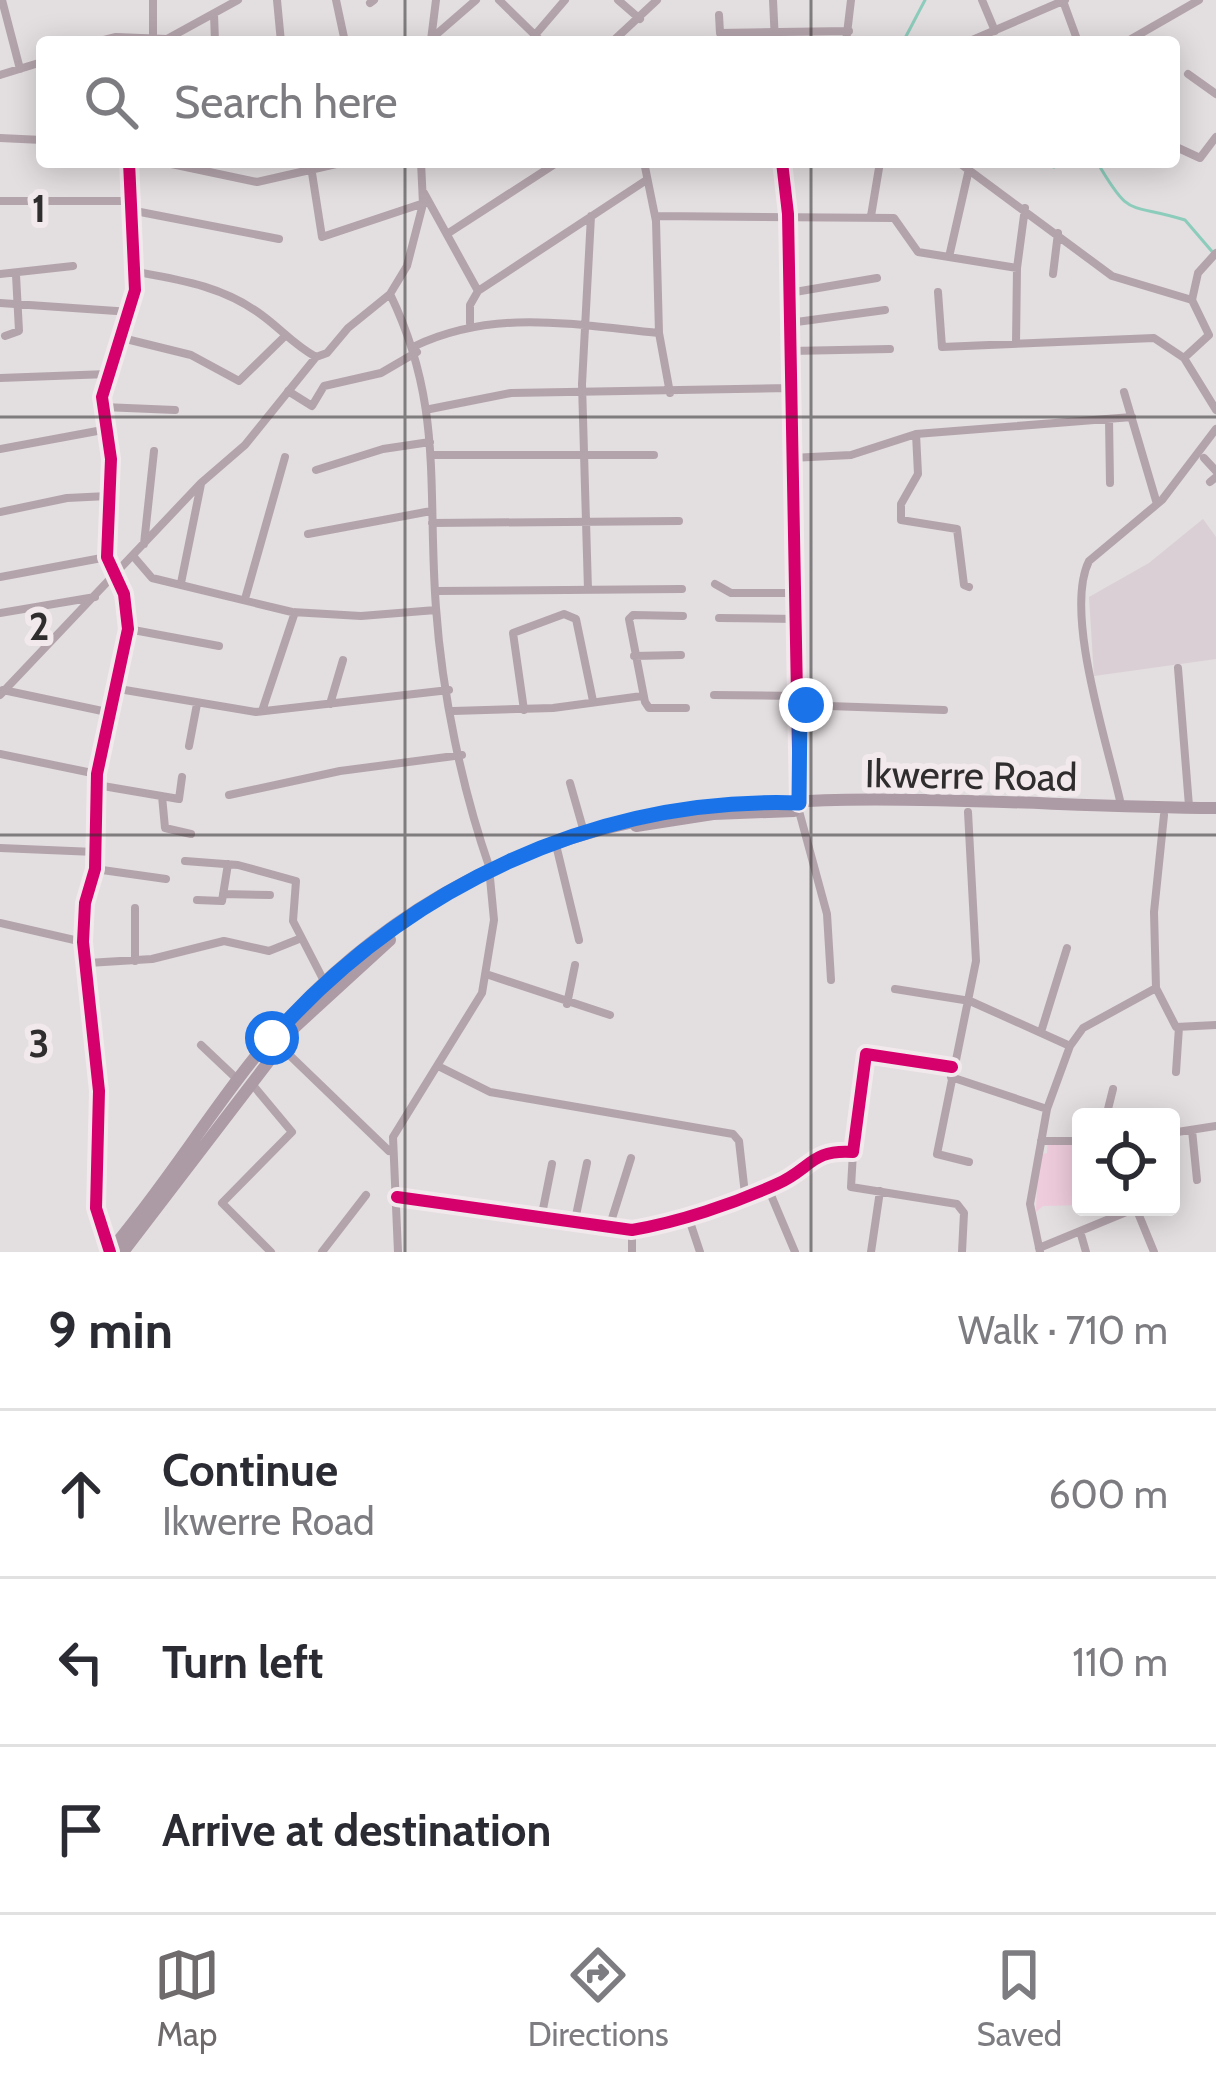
<!DOCTYPE html>
<meta charset="utf-8">
<style>
:root{--surface:#fff;--page:#f7f7f7;--text:#2b2b33;--muted:#7c7c81;--line:#e1e1e2;--accent:#6f6b6c}
body{margin:0;font-family:Cabin,sans-serif;background:var(--page);color:var(--text)}
.controls{position:absolute;right:36px;bottom:36px;display:grid;overflow:hidden;border-radius:12px;box-shadow:0 6px 30px #0003}
.controls button{width:108px;height:108px;display:grid;place-items:center;padding:0;border:0;border-bottom:3px solid var(--line);background:var(--surface);color:var(--text);font:60px sans-serif}
.stop{position:absolute;width:36px;height:36px;margin:-27px;border:9px solid #1a73e8;border-radius:50%;background:#fff}
.stop.end{background:#1a73e8;border-color:#fff;box-shadow:0 3px 12px #0008}
.list{margin:0;padding:0;list-style:none}
h2{display:flex;justify-content:space-between;align-items:center;height:156px;margin:0;padding:0 48px;font-size:51px}
h2 small{font-size:39px;font-weight:400;color:var(--muted)}
.list li{display:grid;grid-template-columns:78px 1fr auto;gap:36px;align-items:center;box-sizing:border-box;height:168px;padding:0 48px;border-top:3px solid var(--line)}
.list b{display:block;font-size:45px;white-space:nowrap}
.list p{margin:0;font-size:39px;white-space:nowrap;color:var(--muted)}
.list em{font-size:39px;font-style:normal;color:var(--muted)}
.icon{flex:none;width:66px;height:66px;fill:none;stroke:currentColor;stroke-width:2;stroke-linecap:round;stroke-linejoin:round}
.map{position:relative;flex:none;width:1216px;height:1252px;overflow:hidden}
.search{position:absolute;background:var(--surface);box-shadow:0 6px 30px #0003;left:36px;right:36px;top:36px;height:132px;display:flex;align-items:center;gap:30px;box-sizing:border-box;padding:0 42px;border-radius:12px;color:var(--muted);font-size:45px}
.sheet{height:660px;background:var(--surface)}
nav{display:flex;justify-content:space-around;align-items:center;box-sizing:border-box;height:168px;border-top:3px solid var(--line);background:var(--surface);font-size:33px;color:var(--muted)}
nav a{display:grid;justify-items:center;gap:6px}
nav .on{color:var(--accent)}
.map>svg:first-child{display:block}
.built{fill:#dacfd4}
.green{fill:#efccdc}
.lines{fill:none;stroke-linecap:round;stroke-linejoin:round}
.stream{stroke:#8cccbb;stroke-width:3}
.minor{stroke:#b3a4ab;stroke-width:8}
.primary{stroke:#ac9aa4;stroke-width:12}
.cycleway-casing{stroke:#f2e9ed;stroke-width:20}
.cycleway{stroke:#d6006c;stroke-width:12}
.route{stroke:#1a73e8;stroke-width:15}
.grid{fill:none;stroke:#302d2e;stroke-width:3;stroke-opacity:0.55}
.labels{text-anchor:middle;dominant-baseline:central;stroke-width:12;stroke-linejoin:round;paint-order:stroke}
.street-label{font-size:39px;fill:#302d2e;stroke:#f2e9ed}
.grid-label{font-size:39px;text-anchor:middle;font-weight:bold;fill:#302d2e;stroke:#f2e9ed;stroke-width:12;stroke-linejoin:round;paint-order:stroke}
</style>
<div class="map">
<svg width="1216" height="1252" viewBox="0 0 1216 1252">
<rect width="100%" height="100%" fill="#e3dee0"/>
<path class="built" d="M 1203,519 L 1216,537 L 1216,659 L 1094,676 L 1089,597 L 1149,563 Z"/>
<path class="green" d="M 1048,1139 L 1081,1140 L 1081,1205 L 1043,1206 L 1036,1212 L 1038,1155 L 1047,1153 Z"/>
<g class="lines">
<path class="stream" d="M 903,42 L 925,0
M 1040,162 L 1054,167 L 1062,162
M 1097,162 C 1131,220 1127,202 1185,220 L 1215,255"/>
<path class="minor" d="M 2,0 L 20,69
M 153,0 L 153,42
M 277,0 L 281,42
M 336,0 L 345,42
M 499,0 L 542,42
M 618,0 L 640,19
M 773,0 L 775,42
M 982,0 L 995,31
M 1063,1 L 1078,42
M 370,3 L 374,0
M 214,14 L 215,42
M 719,15 L 720,33 L 849,31
M 535,35 L 565,0
M 431,39 L 476,0
M 431,40 L 436,0
M 970,41 L 1065,0
M 96,42 L 116,37 L 167,39 L 238,0
M 612,42 L 657,0
M 846,42 L 851,0
M 1126,42 L 1199,0
M 1188,74 L 1216,94
M 0,75 L 42,62
M 0,138 L 42,140
M 1174,146 L 1200,158 L 1216,137
M 162,162 L 257,182 L 345,162
M 644,162 L 656,221 L 659,333 L 670,393
M 782,162 L 788,214 L 799,801
M 958,162 L 1112,276 L 1192,300 L 1209,335 L 1184,358
M 312,173 L 322,237 L 421,204
M 424,193 L 478,291
M 0,201 L 130,201
M 130,210 L 279,239
M 655,216 L 894,218 L 918,252 L 1017,268
M 871,216 L 880,162
M 447,234 L 558,162
M 949,257 L 969,169
M 137,272 C 182,280 225,287 263,316 C 282,330 294,345 316,357
M 0,274 L 73,266
M 1053,274 L 1058,233
M 938,292 L 942,347 L 1154,338 L 1184,358 L 1216,410
M 789,293 L 877,278
M 390,294 C 444,405 427,489 436,608 C 442,693 462,789 490,869
M 1192,300 L 1198,273 L 1216,253
M 0,303 L 131,312
M 470,323 L 470,305 L 478,291 L 645,181
M 789,323 L 885,310
M 5,336 L 19,331 L 16,275
M 122,338 L 191,355 L 239,381 L 283,338
M 1016,343 L 1017,268 L 1025,208
M 415,346 C 495,308 574,325 659,333
M 790,351 L 890,349
M 0,378 L 108,374
M 288,391 L 312,406 L 324,386 L 381,373 L 417,352
M 1124,392 L 1157,504
M 103,407 L 175,410
M 430,409 L 511,393 L 789,388
M 1109,419 L 1110,483
M 916,434 L 918,474 L 901,504 L 901,520 L 957,529 L 964,585 L 969,587
M 0,449 L 108,429
M 431,455 L 654,455
M 791,458 L 851,455 L 916,434 L 1132,417
M 1204,458 L 1216,471
M 316,470 L 383,449 L 430,442
M 1210,482 L 1216,477
M 0,512 L 67,498 L 108,496
M 432,523 L 679,521
M 308,534 L 431,511
M 144,544 L 154,451
M 134,557 L 152,578 L 292,612 L 361,616 L 436,610
M 0,577 L 107,557
M 181,583 L 201,484
M 715,584 L 731,593 L 793,593
M 588,590 L 582,384 L 591,216
M 436,591 L 682,589
M 245,599 L 285,457
M 0,613 L 95,597
M 683,616 L 633,615 L 629,619 L 645,702 L 649,708 L 686,708
M 719,618 L 798,619
M 128,629 L 219,646
M 634,656 L 681,655
M 1178,668 L 1189,806
M 113,688 L 256,712 L 449,690
M 3,690 L 107,712
M 0,695 L 201,483 L 245,445 L 316,357 L 327,353 L 348,328 L 390,294 L 407,266 L 423,204 L 421,162
M 714,695 L 799,696
M 330,704 L 343,660
M 800,705 L 944,710
M 524,710 L 513,633 L 564,614 L 576,619 L 593,701
M 262,711 L 295,612
M 453,711 L 553,708 L 642,696
M 189,746 L 197,704
M 0,754 L 97,774
M 570,783 L 584,832
M 97,785 L 179,799 L 182,777
M 229,795 L 340,771 L 462,755
M 162,796 L 165,828 L 191,834
M 1121,805 C 1109,748 1063,613 1089,561 L 1162,500 L 1216,429
M 799,811 L 827,914 L 831,980
M 968,812 L 976,961 L 937,1154 L 969,1162
M 0,848 L 95,852
M 557,849 L 579,940
M 185,861 L 238,865 L 296,881 L 293,921 L 325,983
M 95,869 L 166,879
M 223,894 L 270,895
M 197,900 L 222,901 L 228,864
M 0,923 L 83,942
M 135,961 L 135,908
M 88,963 L 152,959 L 224,941 L 269,951 L 299,939
M 489,975 L 610,1015
M 1156,988 L 1176,1027 L 1216,1025
M 895,989 L 970,1001 L 1070,1046
M 567,1004 L 575,965
M 1041,1032 L 1067,948
M 201,1045 L 238,1080
M 279,1045 L 389,1151
M 438,1066 L 490,1092 L 733,1134 L 739,1141 L 745,1194
M 1176,1072 L 1179,1027
M 951,1077 L 1047,1109
M 252,1084 L 292,1132 L 222,1203 L 271,1252
M 1106,1117 L 1113,1089
M 1192,1130 L 1197,1180
M 1171,1133 L 1216,1126
M 1041,1141 L 1081,1141
M 853,1152 L 851,1187 L 957,1204 L 964,1213 L 962,1252
M 768,1188 L 795,1252
M 397,1197 L 632,1230 C 679,1222 733,1204 777,1184 C 811,1169 811,1149 853,1152 L 866,1054 L 952,1067
M 542,1214 L 552,1164
M 688,1216 L 700,1252
M 575,1220 L 587,1163
M 609,1228 L 631,1158
M 632,1230 L 632,1252
M 1080,1231 L 1086,1252
M 1039,1248 L 1136,1208 L 1154,1252
M 110,1251 L 96,1208 L 99,1091 L 83,942 L 85,903 L 95,869 L 97,774 L 128,629 L 124,594 L 107,557 L 111,459 L 102,397 L 135,290 L 129,162
M 322,1252 L 366,1195
M 398,1252 L 393,1137 L 482,993 L 494,920 L 490,878
M 871,1252 L 880,1191
M 1040,1252 L 1030,1204 L 1047,1109 L 1070,1046 L 1083,1028 L 1156,988 L 1154,912 L 1164,815"/>
<path class="primary" d="M 636,826 L 713,814 L 794,811
M 109,1252 C 174,1176 224,1087 292,1014 C 553,739 876,806 1216,808
M 123,1252 L 295,1027 L 390,940"/>
<g class="cycleway-casing">
<path id="cycleway" d="M 782,162 L 788,214 L 799,803
M 397,1197 L 632,1230 C 679,1222 733,1204 777,1184 C 811,1169 811,1149 853,1152 L 866,1054 L 952,1067
M 110,1252 L 96,1208 L 99,1091 L 83,942 L 85,903 L 95,869 L 97,774 L 128,629 L 124,594 L 107,557 L 111,459 L 102,397 L 135,290 L 129,162"/>
</g>
<use href="#cycleway" class="cycleway"/>
</g>
<g class="lines">
<path class="route" d="M 272,1038 C 406,887 596,796 799,803 L 800,705 L 806,705"/>
</g>
<path class="grid" d="M 405,0 L 405,42M 811,0 L 811,42M 405,162 L 405,1252M 811,162 L 811,1252M 0,417 L 1216,417M 0,835 L 1216,835"/>
<g class="labels">
<g class="street-label">
<text transform="translate(971 775) rotate(1)">Ikwerre Road</text>
</g>
</g>
<g class="grid-label">
<text x="39" y="222">1</text>
<text x="39" y="640">2</text>
<text x="39" y="1057">3</text>
</g>
</svg>
<div class="controls">
<button><svg class="icon" aria-label="locate" viewBox="0 0 24 24"><circle cx="12" cy="12" r="6"/><path d="M12 2v4M12 18v4M2 12h4M18 12h4"/></svg></button>
</div>
<div class="stop" style="left:272px;top:1038px"></div>
<div class="stop end" style="left:806px;top:705px"></div>
<div class="search"><svg class="icon" aria-label="search" viewBox="0 0 24 24"><circle cx="10" cy="10" r="6"/><path d="M15 15l6 6"/></svg>Search here</div>
</div>
<section class="sheet">
<h2>9 min<small>Walk · 710 m</small></h2>
<ul class="list">
<li><svg class="icon" aria-label="ahead" viewBox="0 0 24 24"><path d="M12 20V5M6 11l6-6 6 6"/></svg><div><b>Continue</b><p>Ikwerre Road</p></div><em>600 m</em></li>
<li><svg class="icon" aria-label="left" viewBox="0 0 24 24"><path d="M17 20v-9H6M10 6l-5 5 5 5"/></svg><div><b>Turn left</b></div><em>110 m</em></li>
<li><svg class="icon" aria-label="arrive" viewBox="0 0 24 24"><path d="M6 21V4h12l-3 4 3 4H6"/></svg><div><b>Arrive at destination</b></div></li>
</ul>
</section>
<nav>
<a class="on"><svg class="icon" aria-label="map" viewBox="0 0 24 24"><path d="M3 6l6-2 6 2 6-2v14l-6 2-6-2-6 2zM9 4v14M15 6v14"/></svg>Map</a>
<a><svg class="icon" aria-label="directions" viewBox="0 0 24 24"><path d="M12 3l9 9-9 9-9-9zM9 14v-3h6M13 9l2 2-2 2"/></svg>Directions</a>
<a><svg class="icon" aria-label="saved" viewBox="0 0 24 24"><path d="M7 4h10v16l-5-4-5 4z"/></svg>Saved</a>
</nav>
